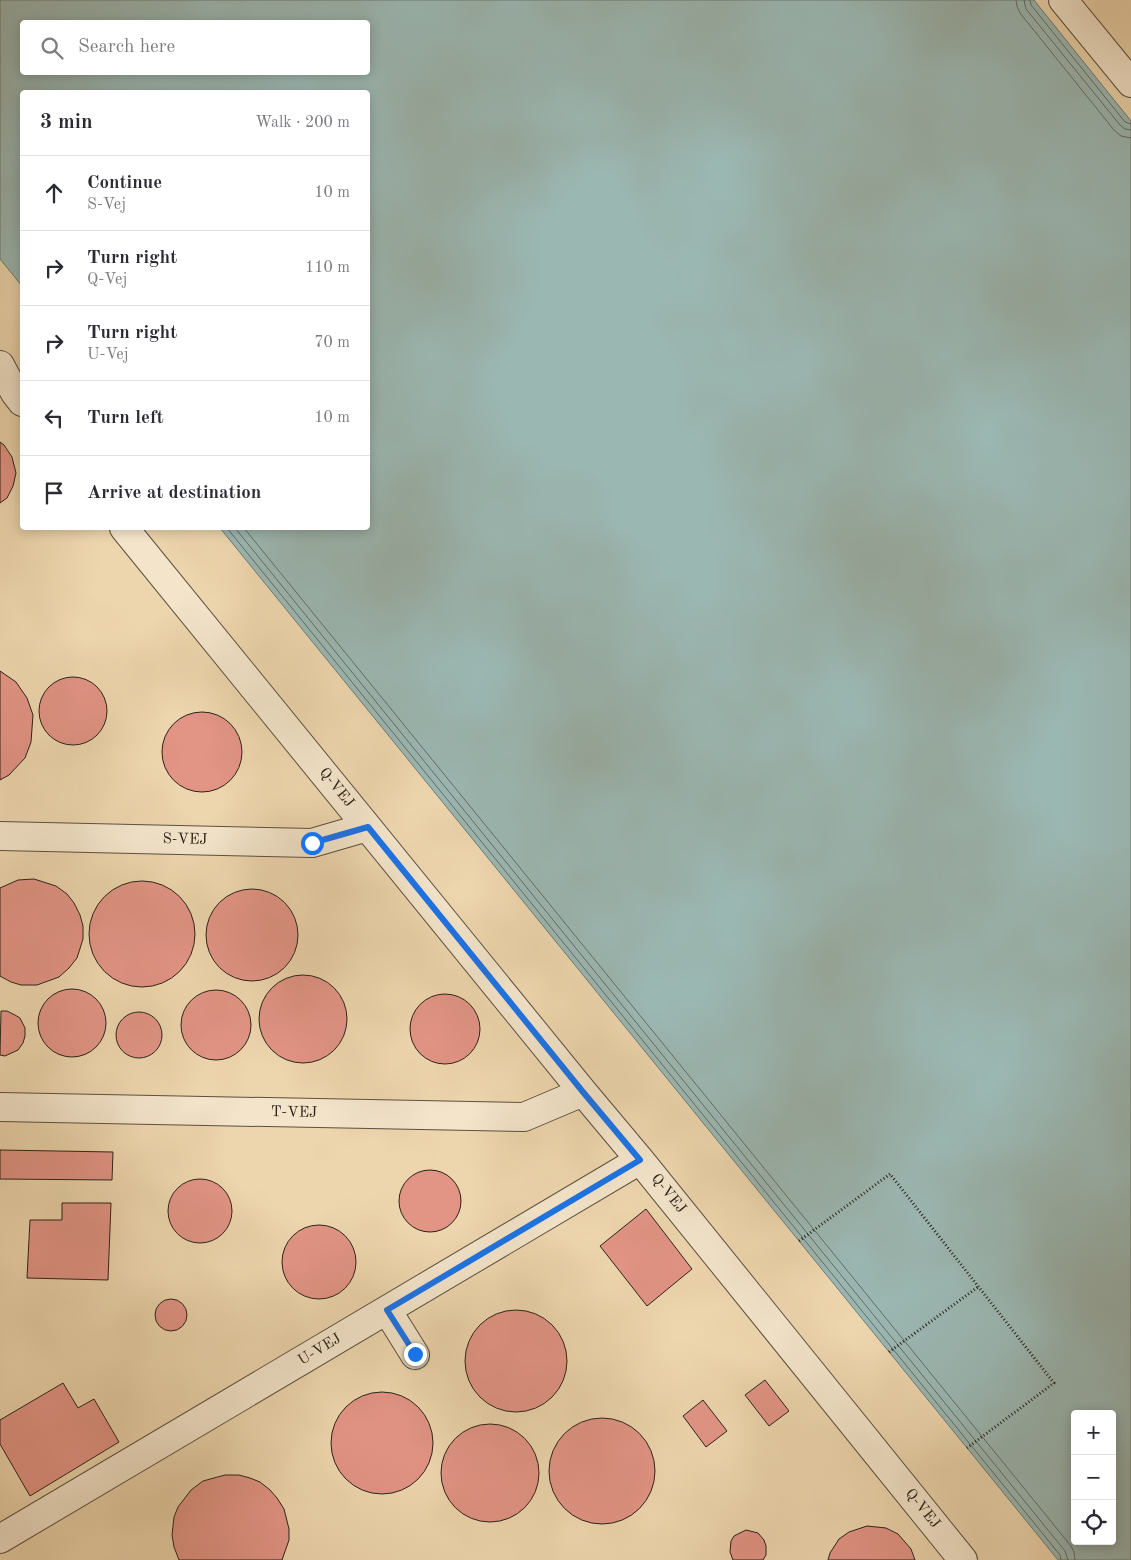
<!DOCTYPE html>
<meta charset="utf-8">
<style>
:root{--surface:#fff;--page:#f7f7f7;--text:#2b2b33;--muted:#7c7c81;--line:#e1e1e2}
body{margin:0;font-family:"Old Standard TT",serif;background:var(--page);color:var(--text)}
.controls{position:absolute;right:15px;bottom:15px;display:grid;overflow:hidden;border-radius:5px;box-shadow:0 2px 12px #0003}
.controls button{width:45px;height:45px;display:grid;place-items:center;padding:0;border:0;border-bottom:1px solid var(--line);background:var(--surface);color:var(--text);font:25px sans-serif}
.stop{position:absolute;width:15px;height:15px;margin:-11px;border:4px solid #1a73e8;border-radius:50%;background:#fff}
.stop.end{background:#1a73e8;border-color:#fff;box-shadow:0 1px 5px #0008}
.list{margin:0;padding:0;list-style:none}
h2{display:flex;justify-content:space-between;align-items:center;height:65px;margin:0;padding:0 20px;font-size:21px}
h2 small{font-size:16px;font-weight:400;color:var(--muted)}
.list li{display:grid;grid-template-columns:32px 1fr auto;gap:15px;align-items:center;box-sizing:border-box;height:75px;padding:0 20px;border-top:1px solid var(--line)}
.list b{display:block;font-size:19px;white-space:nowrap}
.list p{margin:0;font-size:16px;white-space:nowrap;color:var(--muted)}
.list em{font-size:16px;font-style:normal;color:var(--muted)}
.icon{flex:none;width:28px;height:28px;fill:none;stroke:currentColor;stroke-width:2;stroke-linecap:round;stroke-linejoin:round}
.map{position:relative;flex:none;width:1131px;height:1560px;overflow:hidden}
.search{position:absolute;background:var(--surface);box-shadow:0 2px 12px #0003;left:20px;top:20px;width:350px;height:55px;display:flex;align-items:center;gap:12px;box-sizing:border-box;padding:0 18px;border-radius:5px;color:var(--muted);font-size:19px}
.panel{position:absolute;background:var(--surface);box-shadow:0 2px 12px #0003;left:20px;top:90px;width:350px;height:440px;border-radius:5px}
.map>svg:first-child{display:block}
.water{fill:#9bb7b2;stroke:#6e7c75;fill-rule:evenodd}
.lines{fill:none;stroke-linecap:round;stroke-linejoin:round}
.shore{stroke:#626d66;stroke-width:1}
.building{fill:#e29485;stroke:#2a231a}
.minor-casing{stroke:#5b503f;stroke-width:30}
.path{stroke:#2a231a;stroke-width:3;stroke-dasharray:1 2.5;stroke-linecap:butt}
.minor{stroke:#f3e4ca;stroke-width:28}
.route{stroke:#1a73e8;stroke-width:6}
.labels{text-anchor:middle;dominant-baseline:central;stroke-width:4;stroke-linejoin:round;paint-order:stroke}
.street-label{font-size:15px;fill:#2a231a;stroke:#f3e4ca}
</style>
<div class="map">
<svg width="1131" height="1560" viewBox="0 0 1131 1560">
<rect width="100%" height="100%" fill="#edd5ad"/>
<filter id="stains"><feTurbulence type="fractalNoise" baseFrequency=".004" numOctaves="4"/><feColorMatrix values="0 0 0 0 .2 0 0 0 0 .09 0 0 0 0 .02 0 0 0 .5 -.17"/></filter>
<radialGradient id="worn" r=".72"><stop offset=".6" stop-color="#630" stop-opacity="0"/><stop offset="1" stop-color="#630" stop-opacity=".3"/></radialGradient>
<path class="water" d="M 0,0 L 1034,0 L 1131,121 L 1131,1560 L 1058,1560 L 220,528 L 368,528 L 368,92 L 22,92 L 22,286 L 0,259 ZM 22,22 L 368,22 L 368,72 L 22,72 ZM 1075,1414 L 1112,1414 L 1112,1541 L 1075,1541 Z"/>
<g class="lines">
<path class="shore" d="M 1016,0 L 1017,6 L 1020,13 L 1114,130 L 1121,136 L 1131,138
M 1024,0 L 1026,9 L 1120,125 L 1125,129 L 1131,130
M 1030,0 L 1031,5 L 1125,122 L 1131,124
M 227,528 L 1060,1555 L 1061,1560
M 235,528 L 1065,1551 L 1068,1560
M 244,528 L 1071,1546 L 1074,1552 L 1075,1560"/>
</g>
<path class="building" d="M 0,442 L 4,445 L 12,457 L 16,473 L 13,486 L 7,498 L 0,503 Z
M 0,671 L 16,682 L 27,698 L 33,715 L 31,742 L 25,758 L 9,775 L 0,780 Z
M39 711a34 34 0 1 1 68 0a34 34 0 1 1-68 0Z
M162 752a40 40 0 1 1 80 0a40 40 0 1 1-80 0Z
M 34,879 L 56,886 L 67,894 L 74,903 L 80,915 L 83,926 L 83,939 L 77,958 L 69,968 L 59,977 L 37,985 L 21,985 L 11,982 L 0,976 L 0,888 L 18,880 Z
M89 934a53 53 0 1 1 106 0a53 53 0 1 1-106 0Z
M206 935a46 46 0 1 1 92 0a46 46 0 1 1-92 0Z
M259 1019a44 44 0 1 1 88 0a44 44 0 1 1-88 0Z
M38 1023a34 34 0 1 1 68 0a34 34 0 1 1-68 0Z
M181 1025a35 35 0 1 1 70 0a35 35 0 1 1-70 0Z
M410 1029a35 35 0 1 1 70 0a35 35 0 1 1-70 0Z
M 1,1011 L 7,1011 L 15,1015 L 20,1018 L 25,1028 L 25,1036 L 23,1043 L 18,1050 L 5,1056 L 0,1055 Z
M116 1035a23 23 0 1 1 46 0a23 23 0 1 1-46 0Z
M 0,1150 L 113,1152 L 112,1180 L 0,1179 Z
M399 1201a31 31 0 1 1 62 0a31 31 0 1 1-62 0Z
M168 1211a32 32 0 1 1 64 0a32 32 0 1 1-64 0Z
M 62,1203 L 111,1203 L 108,1280 L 27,1278 L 30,1220 L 62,1220 Z
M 646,1209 L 692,1269 L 647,1306 L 600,1246 Z
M282 1262a37 37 0 1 1 74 0a37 37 0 1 1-74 0Z
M155 1315a16 16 0 1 1 32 0a16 16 0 1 1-32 0Z
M465 1361a51 51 0 1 1 102 0a51 51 0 1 1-102 0Z
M 765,1380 L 789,1411 L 769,1426 L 745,1395 Z
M 63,1383 L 78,1408 L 94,1399 L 119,1442 L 30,1496 L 0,1444 L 0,1420 Z
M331 1443a51 51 0 1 1 102 0a51 51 0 1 1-102 0Z
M 703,1400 L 727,1431 L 706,1447 L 683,1416 Z
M549 1471a53 53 0 1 1 106 0a53 53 0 1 1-106 0Z
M441 1473a49 49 0 1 1 98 0a49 49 0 1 1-98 0Z
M 225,1475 L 239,1475 L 250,1478 L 260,1482 L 270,1490 L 277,1498 L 284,1509 L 289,1529 L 289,1540 L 282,1560 L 179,1560 L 174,1547 L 172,1535 L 174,1517 L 178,1507 L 191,1490 L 203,1481 Z
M 867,1526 L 886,1528 L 898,1534 L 911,1549 L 915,1560 L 828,1560 L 830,1553 L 839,1539 L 849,1532 Z
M 746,1530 L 758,1533 L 764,1540 L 766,1546 L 766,1555 L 763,1560 L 733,1560 L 730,1552 L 731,1541 L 734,1536 Z"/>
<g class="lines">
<g class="minor-casing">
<path id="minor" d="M 1063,0 L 1131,83
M 0,365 L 15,393 L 22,402
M 124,528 L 583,1092 L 640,1160 L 963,1560
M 0,836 L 312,843 L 367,827
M 0,1107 L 524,1117 L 583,1092
M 387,1310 L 415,1355
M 0,1539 L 640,1160"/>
</g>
<path class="path" d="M 799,1241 L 890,1174 L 1054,1383 L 967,1448
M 889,1352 L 978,1287"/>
<use href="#minor" class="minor"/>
</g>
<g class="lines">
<path class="route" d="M 312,843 L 368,827 L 583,1092 L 640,1160 L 387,1310 L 415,1354"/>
</g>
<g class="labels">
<g class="street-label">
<text transform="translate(336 788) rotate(51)">Q-VEJ</text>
<text transform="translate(185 840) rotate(1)">S-VEJ</text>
<text transform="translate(294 1113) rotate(1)">T-VEJ</text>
<text transform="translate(668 1194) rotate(51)">Q-VEJ</text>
<text transform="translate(320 1350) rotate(-31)">U-VEJ</text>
<text transform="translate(922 1509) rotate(51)">Q-VEJ</text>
</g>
</g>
<rect width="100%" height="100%" filter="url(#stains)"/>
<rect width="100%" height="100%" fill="url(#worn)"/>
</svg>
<div class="controls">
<button>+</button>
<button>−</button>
<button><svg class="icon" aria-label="locate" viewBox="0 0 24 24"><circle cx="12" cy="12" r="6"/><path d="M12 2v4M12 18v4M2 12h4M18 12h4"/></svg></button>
</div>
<div class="stop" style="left:312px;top:843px"></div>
<div class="stop end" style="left:415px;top:1354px"></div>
<div class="search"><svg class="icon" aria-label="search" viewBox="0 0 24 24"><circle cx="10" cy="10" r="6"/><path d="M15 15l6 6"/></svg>Search here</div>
<section class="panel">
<h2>3 min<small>Walk · 200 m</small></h2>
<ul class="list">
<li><svg class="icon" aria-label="ahead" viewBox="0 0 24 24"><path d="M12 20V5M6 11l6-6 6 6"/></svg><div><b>Continue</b><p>S-Vej</p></div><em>10 m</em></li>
<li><svg class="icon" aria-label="right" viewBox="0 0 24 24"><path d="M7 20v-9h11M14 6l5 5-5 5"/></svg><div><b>Turn right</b><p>Q-Vej</p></div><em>110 m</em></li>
<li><svg class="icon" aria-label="right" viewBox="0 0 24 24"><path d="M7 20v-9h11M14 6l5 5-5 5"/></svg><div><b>Turn right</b><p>U-Vej</p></div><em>70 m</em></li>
<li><svg class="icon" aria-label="left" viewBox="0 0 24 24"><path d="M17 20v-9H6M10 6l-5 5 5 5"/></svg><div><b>Turn left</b></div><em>10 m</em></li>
<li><svg class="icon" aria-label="arrive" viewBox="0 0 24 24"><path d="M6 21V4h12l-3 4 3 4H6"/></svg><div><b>Arrive at destination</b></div></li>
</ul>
</section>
</div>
